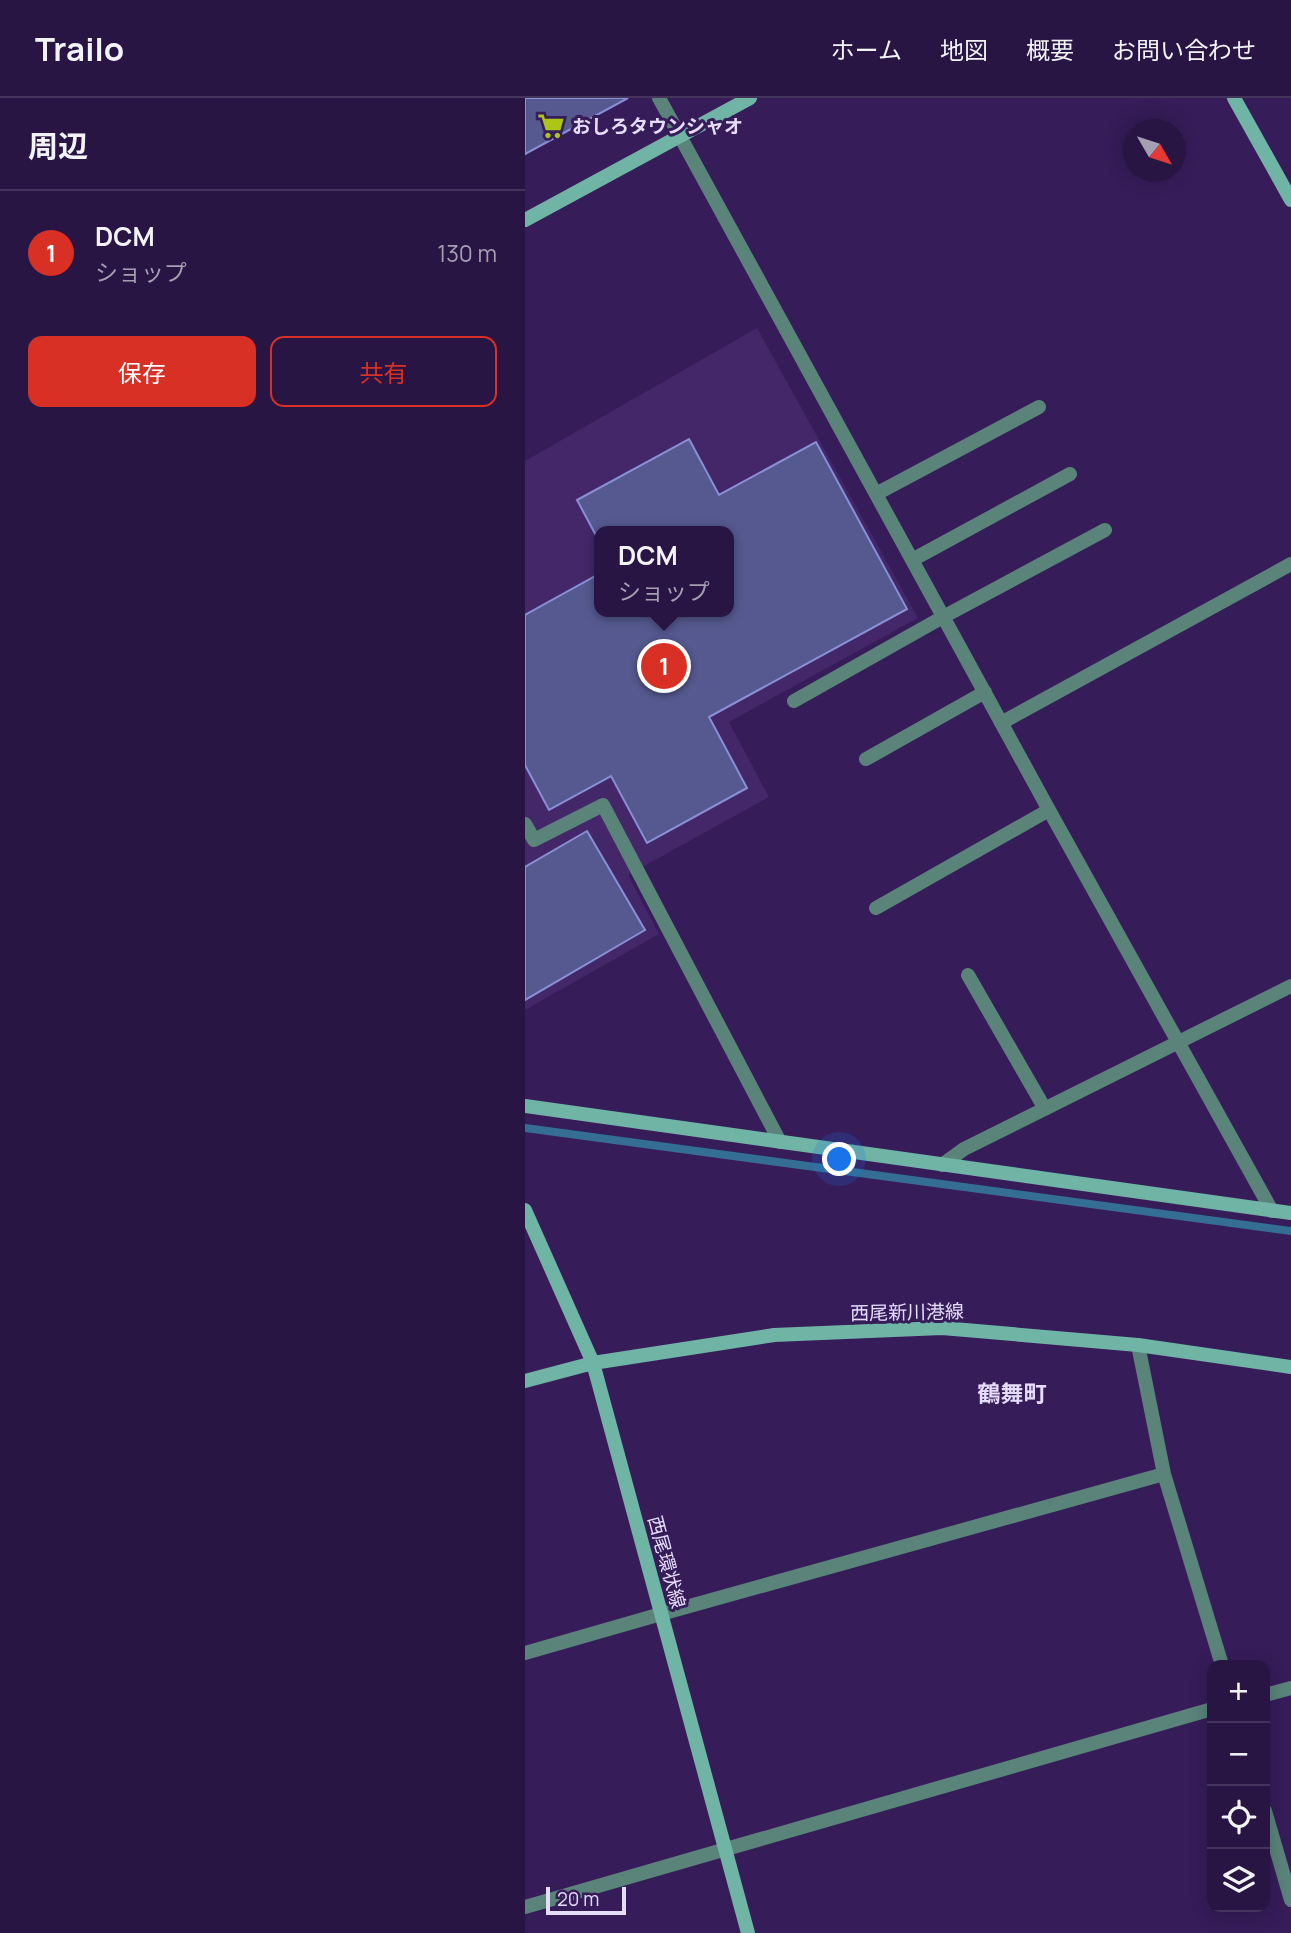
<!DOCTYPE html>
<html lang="ja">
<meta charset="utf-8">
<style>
:root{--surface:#281543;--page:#34224e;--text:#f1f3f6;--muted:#a59fb2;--line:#44345c;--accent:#d93025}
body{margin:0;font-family:Manrope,"Noto Sans JP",sans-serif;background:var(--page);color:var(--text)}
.controls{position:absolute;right:21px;bottom:21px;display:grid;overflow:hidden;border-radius:14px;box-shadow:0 4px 18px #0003}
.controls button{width:63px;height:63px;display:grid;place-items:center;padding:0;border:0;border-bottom:2px solid var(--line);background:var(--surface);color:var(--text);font:35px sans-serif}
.compass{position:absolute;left:598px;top:21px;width:63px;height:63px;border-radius:50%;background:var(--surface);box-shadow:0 4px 18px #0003;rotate:129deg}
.scale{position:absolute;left:21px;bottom:18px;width:80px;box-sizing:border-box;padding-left:7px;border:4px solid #e6dcfb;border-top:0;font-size:19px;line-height:24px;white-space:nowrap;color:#e6dcfb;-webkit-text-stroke:5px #361c59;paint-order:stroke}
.you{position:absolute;left:315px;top:1062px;width:24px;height:24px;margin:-18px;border:5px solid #fff;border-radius:50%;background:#1a73e8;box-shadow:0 0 0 10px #1a73e833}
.badge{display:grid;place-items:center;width:46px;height:46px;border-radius:50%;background:var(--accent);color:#fff;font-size:23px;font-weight:700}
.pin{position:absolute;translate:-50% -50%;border:4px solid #fff;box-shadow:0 2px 7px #0006}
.popup{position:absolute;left:69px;top:428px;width:140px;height:91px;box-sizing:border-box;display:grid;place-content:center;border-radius:14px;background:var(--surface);filter:drop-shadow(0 2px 5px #0005);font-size:23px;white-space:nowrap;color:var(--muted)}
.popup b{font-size:26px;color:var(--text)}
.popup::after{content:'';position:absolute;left:50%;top:100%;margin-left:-14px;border:14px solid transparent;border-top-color:var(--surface)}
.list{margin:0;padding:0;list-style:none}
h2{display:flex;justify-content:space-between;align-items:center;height:91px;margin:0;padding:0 28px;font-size:30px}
h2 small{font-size:23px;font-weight:400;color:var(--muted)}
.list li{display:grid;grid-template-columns:46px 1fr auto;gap:21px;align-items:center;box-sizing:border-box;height:126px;padding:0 28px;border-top:2px solid var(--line)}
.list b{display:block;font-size:26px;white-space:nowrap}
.list p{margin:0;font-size:23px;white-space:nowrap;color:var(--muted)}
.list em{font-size:23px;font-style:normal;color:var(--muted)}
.actions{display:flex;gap:14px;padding:21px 28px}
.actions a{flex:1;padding:16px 0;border:2px solid var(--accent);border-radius:14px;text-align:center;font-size:24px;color:var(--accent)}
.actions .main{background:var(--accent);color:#fff}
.icon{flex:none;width:38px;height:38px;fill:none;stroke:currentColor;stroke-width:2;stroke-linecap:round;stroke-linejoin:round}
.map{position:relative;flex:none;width:766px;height:1835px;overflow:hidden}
header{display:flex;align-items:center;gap:42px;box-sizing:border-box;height:98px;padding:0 35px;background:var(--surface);border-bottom:2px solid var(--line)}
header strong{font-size:33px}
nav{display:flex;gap:38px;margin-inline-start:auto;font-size:24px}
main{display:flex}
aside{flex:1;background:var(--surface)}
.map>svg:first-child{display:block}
.built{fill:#432769;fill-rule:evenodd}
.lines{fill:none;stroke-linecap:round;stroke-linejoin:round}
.stream{stroke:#346e94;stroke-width:8}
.building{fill:#55598f;stroke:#898fd6;stroke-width:2}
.street{stroke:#5a837a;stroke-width:14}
.secondary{stroke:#70b4a6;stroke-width:14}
.labels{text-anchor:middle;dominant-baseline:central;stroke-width:6;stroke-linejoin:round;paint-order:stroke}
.poi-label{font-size:19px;font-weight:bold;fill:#e6dcfb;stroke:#361c59;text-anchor:start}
.street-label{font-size:19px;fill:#e6dcfb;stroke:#361c59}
.quarter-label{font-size:23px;font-weight:bold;fill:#e6dcfb;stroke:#361c59}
</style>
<header>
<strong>Trailo</strong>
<nav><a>ホーム</a><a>地図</a><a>概要</a><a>お問い合わせ</a></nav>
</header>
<main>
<aside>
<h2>周辺<small></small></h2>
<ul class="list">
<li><span class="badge">1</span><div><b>DCM</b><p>ショップ</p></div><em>130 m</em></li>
</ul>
<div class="actions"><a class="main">保存</a><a>共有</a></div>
</aside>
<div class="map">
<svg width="766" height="1835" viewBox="0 0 766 1835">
<rect width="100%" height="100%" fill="#361c59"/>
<path class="built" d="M 232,230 L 393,520 L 204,624 L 244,699 L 103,777 L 134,836 L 0,912 L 0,363 ZM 74,433 L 204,433 L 204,514 L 74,514 Z"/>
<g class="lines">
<path class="stream" d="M 0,1030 L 766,1133"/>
</g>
<path class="building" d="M 0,0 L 103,0 L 0,56 Z
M 164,341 L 194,397 L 291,344 L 382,511 L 184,619 L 222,690 L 122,745 L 86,678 L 24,712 L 0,667 L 0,517 L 74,476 L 74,514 L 204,514 L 204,433 L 74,433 L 74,443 L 52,402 Z
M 62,733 L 120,832 L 0,902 L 0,769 Z"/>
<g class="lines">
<path class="street" d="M 134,0 L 524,712 L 747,1113
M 351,396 L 514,309
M 387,462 L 545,376
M 269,603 L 418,519 L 580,432
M 476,625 L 766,466
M 341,661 L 460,594
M 0,726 L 9,742 L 78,707 L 255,1044
M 351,810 L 524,712
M 443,877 L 520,1011
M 417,1067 L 439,1051 L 766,888
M 613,1247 L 639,1376 L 697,1567
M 0,1555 L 136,1516 L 639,1376
M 740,1597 L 766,1590
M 740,1713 L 766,1802
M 0,1809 L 687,1611"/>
<path class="secondary" d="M 709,0 L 766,102
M 0,122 L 225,0
M 0,1008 L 766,1115
M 0,1112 L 68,1265 L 223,1835
M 0,1283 L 68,1265 L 249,1237 L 417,1230 L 613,1247 L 766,1269"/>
</g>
<defs>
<g id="supermarket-bare" transform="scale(2.1)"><path d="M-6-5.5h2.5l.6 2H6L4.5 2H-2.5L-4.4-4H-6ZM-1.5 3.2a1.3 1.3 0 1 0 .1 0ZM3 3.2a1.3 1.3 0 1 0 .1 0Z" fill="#abc616" stroke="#361c59" stroke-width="2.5" paint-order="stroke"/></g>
</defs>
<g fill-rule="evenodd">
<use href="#supermarket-bare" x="26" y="28"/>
</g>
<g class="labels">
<g class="poi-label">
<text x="47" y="28">おしろタウンシャオ</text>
</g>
<g class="street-label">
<text transform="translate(382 1214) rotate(-1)">西尾新川港線</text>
<text transform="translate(142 1464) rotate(75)">西尾環状線</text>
</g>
<g class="quarter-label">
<text x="487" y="1295">鶴舞町</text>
</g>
</g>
</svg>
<div class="controls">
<button>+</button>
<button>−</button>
<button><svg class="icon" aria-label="locate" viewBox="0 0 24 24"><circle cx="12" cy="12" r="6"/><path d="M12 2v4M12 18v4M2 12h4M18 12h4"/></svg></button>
<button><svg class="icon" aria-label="layers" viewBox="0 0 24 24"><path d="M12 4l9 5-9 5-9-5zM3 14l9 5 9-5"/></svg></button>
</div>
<svg class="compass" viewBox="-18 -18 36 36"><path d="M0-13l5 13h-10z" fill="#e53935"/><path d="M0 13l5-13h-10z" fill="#a59fb2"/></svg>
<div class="scale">20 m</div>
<div class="you"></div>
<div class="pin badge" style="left:139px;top:568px">1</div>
<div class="popup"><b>DCM</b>ショップ</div>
</div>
</main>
